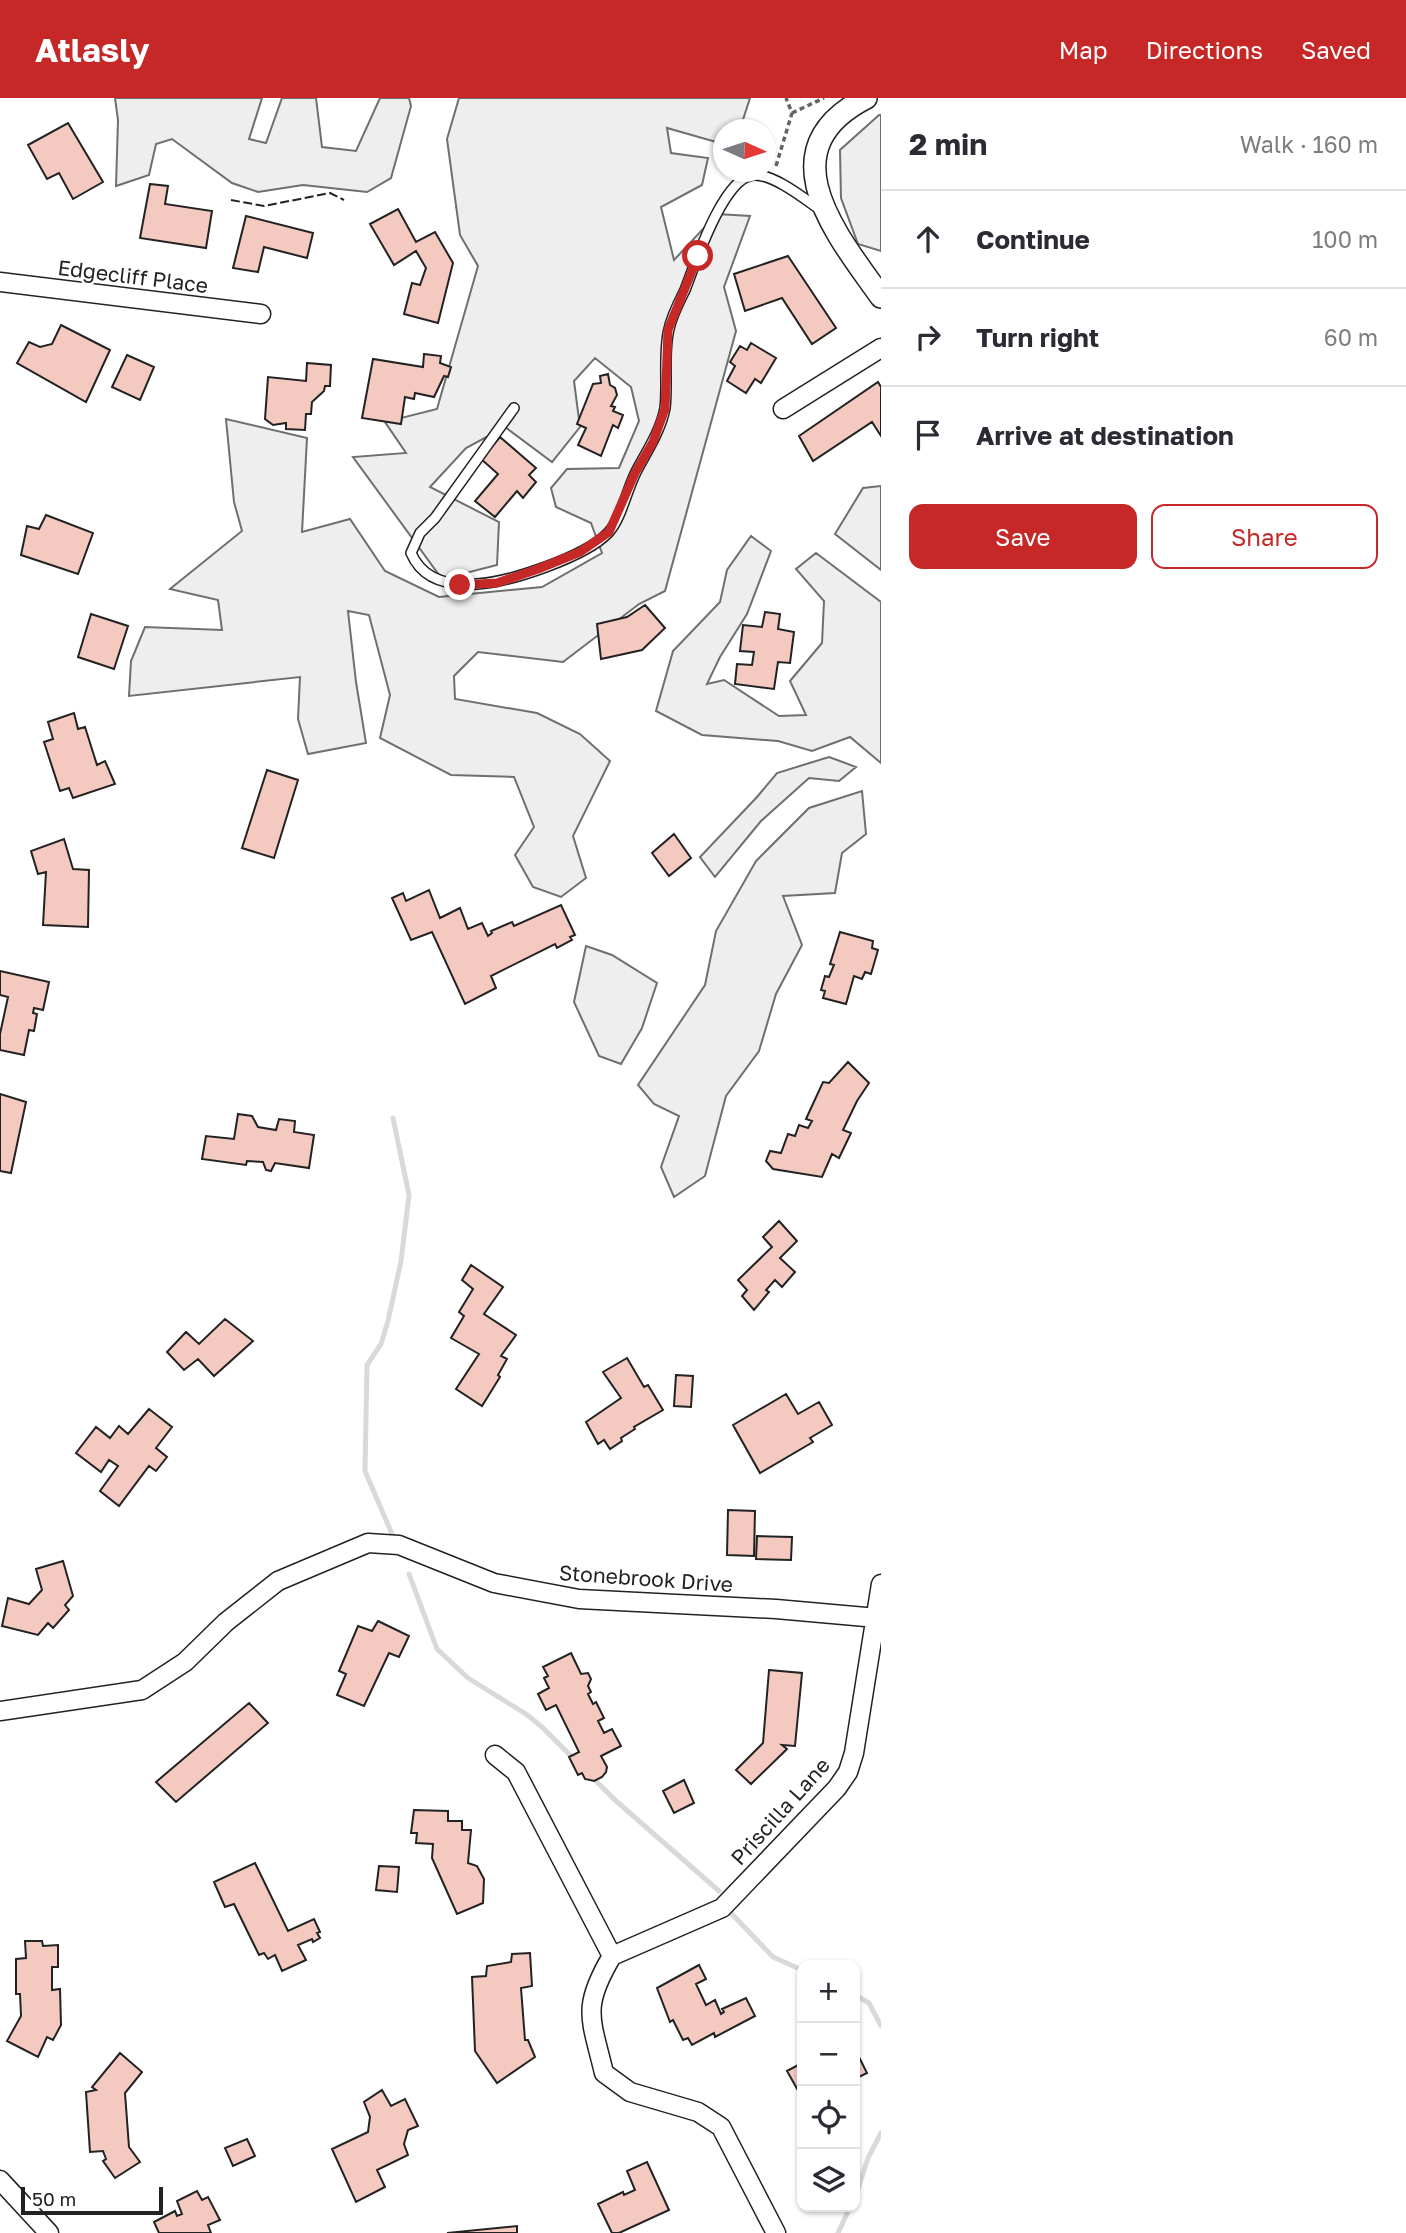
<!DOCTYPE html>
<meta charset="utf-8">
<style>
:root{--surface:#fff;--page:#f7f7f7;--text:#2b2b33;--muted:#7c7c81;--line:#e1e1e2;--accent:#c62828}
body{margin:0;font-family:"Golos Text",sans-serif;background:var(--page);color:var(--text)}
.controls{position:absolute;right:21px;bottom:21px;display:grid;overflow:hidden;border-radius:14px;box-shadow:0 2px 5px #0004}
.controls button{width:63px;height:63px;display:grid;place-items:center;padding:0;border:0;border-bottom:2px solid var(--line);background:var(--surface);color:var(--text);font:35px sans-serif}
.compass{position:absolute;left:713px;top:21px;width:63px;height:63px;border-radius:50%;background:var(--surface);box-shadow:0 2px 5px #0004;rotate:93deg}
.scale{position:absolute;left:21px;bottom:18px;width:142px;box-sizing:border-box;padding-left:7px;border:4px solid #222;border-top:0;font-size:19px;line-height:24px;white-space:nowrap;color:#222;-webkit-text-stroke:5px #fff;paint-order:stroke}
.stop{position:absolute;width:21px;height:21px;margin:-16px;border:5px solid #c62828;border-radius:50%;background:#fff}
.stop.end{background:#c62828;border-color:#fff;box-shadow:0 2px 7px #0008}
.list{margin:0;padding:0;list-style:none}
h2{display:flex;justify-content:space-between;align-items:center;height:91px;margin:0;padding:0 28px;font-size:30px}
h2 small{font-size:23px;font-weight:400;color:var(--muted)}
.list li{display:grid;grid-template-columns:46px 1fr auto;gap:21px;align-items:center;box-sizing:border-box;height:98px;padding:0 28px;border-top:2px solid var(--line)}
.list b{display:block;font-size:26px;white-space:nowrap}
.list em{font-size:23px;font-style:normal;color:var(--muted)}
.actions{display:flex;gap:14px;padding:21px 28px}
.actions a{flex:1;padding:16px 0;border:2px solid var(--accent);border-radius:14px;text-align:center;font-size:24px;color:var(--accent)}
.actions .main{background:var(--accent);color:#fff}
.icon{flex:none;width:38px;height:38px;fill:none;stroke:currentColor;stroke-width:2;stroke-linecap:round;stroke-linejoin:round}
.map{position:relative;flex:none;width:881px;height:2135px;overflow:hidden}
header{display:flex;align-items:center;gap:42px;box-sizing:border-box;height:98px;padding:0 35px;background:var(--accent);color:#fff}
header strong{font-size:33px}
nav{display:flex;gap:38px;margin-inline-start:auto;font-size:24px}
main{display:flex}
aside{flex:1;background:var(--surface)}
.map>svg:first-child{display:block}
.green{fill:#eee;stroke:#6f6f6f;stroke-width:2}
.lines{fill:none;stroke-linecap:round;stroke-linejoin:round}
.stream{stroke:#d9d9d9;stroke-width:5}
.building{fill:#f3c9c0;stroke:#222;stroke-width:2}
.service-casing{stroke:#222;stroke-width:12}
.minor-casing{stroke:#222;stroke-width:21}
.tertiary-casing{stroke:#222;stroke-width:24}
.path{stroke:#646464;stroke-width:3.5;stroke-dasharray:5 3.5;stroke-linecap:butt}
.service{stroke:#fff;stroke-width:9}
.minor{stroke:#fff;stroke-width:18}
.tertiary{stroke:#fff;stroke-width:21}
.fence{stroke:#222;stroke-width:2;stroke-dasharray:9 3.5;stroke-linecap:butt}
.route{stroke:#c62828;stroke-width:9}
.labels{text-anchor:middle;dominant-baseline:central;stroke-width:5;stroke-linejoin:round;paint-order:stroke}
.street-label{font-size:21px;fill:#222;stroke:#fff}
</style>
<header>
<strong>Atlasly</strong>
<nav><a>Map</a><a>Directions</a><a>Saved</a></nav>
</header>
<main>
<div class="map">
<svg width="881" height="2135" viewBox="0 0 881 2135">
<rect width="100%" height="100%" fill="#fff"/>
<path class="green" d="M 115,0 L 262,0 L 249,41 L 266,45 L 282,0 L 316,0 L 322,49 L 356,53 L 380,0 L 409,0 L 411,8 L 391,80 L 367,94 L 303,87 L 258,94 L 232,85 L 172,41 L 156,46 L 149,77 L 116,88 L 118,22 Z
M 459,0 L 750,0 L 740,31 L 724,32 L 723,46 L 667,30 L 671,55 L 708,60 L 702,87 L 661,109 L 674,162 L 717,116 L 750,118 L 724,189 L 736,233 L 665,493 L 639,506 L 563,564 L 478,554 L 454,578 L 455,601 L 537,615 L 580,636 L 610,663 L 573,738 L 586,780 L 561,799 L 533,789 L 515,757 L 534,729 L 514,679 L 451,677 L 380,640 L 390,597 L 369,517 L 348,513 L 356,584 L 366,645 L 308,656 L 298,621 L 300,579 L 129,598 L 131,563 L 145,529 L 222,532 L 218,502 L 170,491 L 242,433 L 234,404 L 226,321 L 307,340 L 302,434 L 350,421 L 385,473 L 439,499 L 542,489 L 602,455 L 591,425 L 556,409 L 551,390 L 567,371 L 619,370 L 639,323 L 631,289 L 595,260 L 574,283 L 580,329 L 552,364 L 505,329 L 466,350 L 430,389 L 499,424 L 497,467 L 442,481 L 353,359 L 406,355 L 385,324 L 437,311 L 478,168 L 460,137 L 447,41 Z
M 879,17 L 881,17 L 881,153 L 858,146 L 841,100 L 840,52 Z
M 881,388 L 881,472 L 835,436 L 863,390 Z
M 751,438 L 771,453 L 747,516 L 720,559 L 707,586 L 724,582 L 779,618 L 806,617 L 790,583 L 822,545 L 824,503 L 796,471 L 816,455 L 881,504 L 881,665 L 850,639 L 812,653 L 778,643 L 702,637 L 656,613 L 673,553 L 720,504 L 727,472 Z
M 829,659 L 856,669 L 839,683 L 809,680 L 761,723 L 715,779 L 700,759 L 757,699 L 777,675 Z
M 862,693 L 866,736 L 842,755 L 835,795 L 783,798 L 802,847 L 776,896 L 759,953 L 726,998 L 705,1078 L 674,1099 L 661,1069 L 679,1018 L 654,1006 L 638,987 L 705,887 L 716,833 L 756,763 L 809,710 Z
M 586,848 L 612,857 L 657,885 L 642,930 L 621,966 L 599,958 L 574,904 Z"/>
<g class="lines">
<path class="stream" d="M 393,1020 L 409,1097 L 401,1163 L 388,1223 L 381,1246 L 367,1267 L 365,1373 L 395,1443
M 409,1476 L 437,1551 L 468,1580 L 526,1616 L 542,1629 L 576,1663
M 590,1677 L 615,1702 L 719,1793
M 731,1815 L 773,1859 L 802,1872
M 855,1897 L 869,1905 L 881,1928
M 855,2100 L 868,2060 L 881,2035
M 838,2135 L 850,2109"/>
</g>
<path class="building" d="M 68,25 L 103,84 L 73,101 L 59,75 L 47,81 L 28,47 Z
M 150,86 L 168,88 L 165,106 L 212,113 L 206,150 L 140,140 Z
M 398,111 L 416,144 L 435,134 L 453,165 L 438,225 L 404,216 L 412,185 L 420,187 L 426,170 L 416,153 L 394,167 L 370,126 Z
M 246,118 L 313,135 L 307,160 L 264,149 L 258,174 L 233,170 Z
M 788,158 L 836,230 L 812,246 L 782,200 L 745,213 L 734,176 Z
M 61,227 L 110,252 L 86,304 L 17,265 L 29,244 L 40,249 L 52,246 Z
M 751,245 L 776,260 L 761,285 L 755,281 L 746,295 L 727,283 L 735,268 L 730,264 L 740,248 L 747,252 Z
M 424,256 L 441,258 L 440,265 L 451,269 L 448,279 L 444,278 L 434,299 L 415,295 L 414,301 L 405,299 L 401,326 L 362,320 L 373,261 L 423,269 Z
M 127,257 L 154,269 L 140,302 L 112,289 Z
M 307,265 L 331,267 L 330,288 L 325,288 L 324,293 L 312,304 L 311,316 L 306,316 L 305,332 L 286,331 L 286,325 L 273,327 L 265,321 L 268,279 L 306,283 Z
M 608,276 L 610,287 L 615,290 L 617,297 L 611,308 L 615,309 L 613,313 L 623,317 L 618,330 L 613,327 L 601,358 L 578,347 L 586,330 L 577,326 L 593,286 L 601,285 L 600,278 Z
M 878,284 L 881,289 L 881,338 L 872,324 L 813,363 L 799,338 Z
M 500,339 L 536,370 L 529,377 L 536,384 L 523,400 L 517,393 L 495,419 L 475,403 L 498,376 L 481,361 Z
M 46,417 L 93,435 L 78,476 L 21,457 L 27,428 L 39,431 Z
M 645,507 L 665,530 L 642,552 L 601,561 L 597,526 L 627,519 Z
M 765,514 L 780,516 L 778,531 L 794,534 L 790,565 L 778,564 L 774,591 L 735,586 L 737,566 L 752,567 L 754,554 L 740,553 L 743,527 L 762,529 Z
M 91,516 L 128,528 L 114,571 L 78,559 Z
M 74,615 L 78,631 L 85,629 L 97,667 L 105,663 L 115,686 L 73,700 L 69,690 L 60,693 L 44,644 L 53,641 L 48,624 Z
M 267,672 L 298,682 L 274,760 L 242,750 Z
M 674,736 L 691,760 L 669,778 L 652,755 Z
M 64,741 L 73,771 L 89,772 L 88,829 L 43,827 L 46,774 L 38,776 L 31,753 Z
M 429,792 L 440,820 L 460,810 L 468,831 L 482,825 L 488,838 L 492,835 L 491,833 L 512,824 L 514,828 L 561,807 L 575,837 L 570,839 L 572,842 L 557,850 L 555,846 L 491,878 L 496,890 L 465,906 L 432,834 L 411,842 L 392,800 L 403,795 L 406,803 Z
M 840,834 L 873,843 L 872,850 L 878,852 L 871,876 L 865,874 L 862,881 L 854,878 L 846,906 L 823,900 L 825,893 L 821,892 L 825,878 L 829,879 L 834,867 L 830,866 Z
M 0,873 L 49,884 L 43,912 L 34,910 L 33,915 L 37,916 L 34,933 L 29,932 L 24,957 L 0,952 L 0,936 L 8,899 L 0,897 Z
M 848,964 L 869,985 L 857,1003 L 843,1032 L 851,1035 L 839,1060 L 832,1056 L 822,1079 L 773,1071 L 766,1063 L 770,1053 L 781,1055 L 788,1036 L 795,1038 L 799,1027 L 808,1030 L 812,1023 L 806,1021 L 823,984 L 829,985 Z
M 0,996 L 26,1004 L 11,1075 L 0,1073 Z
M 238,1016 L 252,1018 L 258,1029 L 276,1032 L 279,1021 L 295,1023 L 294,1034 L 314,1037 L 309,1070 L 275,1065 L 271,1073 L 266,1072 L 263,1064 L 247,1063 L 246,1067 L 202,1061 L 206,1038 L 234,1041 Z
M 779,1123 L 797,1143 L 780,1160 L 795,1174 L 782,1189 L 775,1182 L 766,1192 L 769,1194 L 754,1212 L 742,1198 L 747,1192 L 738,1182 L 772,1149 L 763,1139 Z
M 471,1167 L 503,1189 L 484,1216 L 516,1237 L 501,1258 L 507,1261 L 498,1277 L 500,1279 L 482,1308 L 456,1291 L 479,1256 L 451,1240 L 464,1218 L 459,1214 L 473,1191 L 462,1182 Z
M 225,1221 L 253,1243 L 214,1278 L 198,1261 L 184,1272 L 167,1254 L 186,1234 L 199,1246 Z
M 627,1260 L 644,1289 L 648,1287 L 663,1312 L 634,1329 L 635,1331 L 621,1340 L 622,1343 L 610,1351 L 604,1342 L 598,1346 L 586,1324 L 621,1300 L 603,1274 Z
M 676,1277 L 693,1278 L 691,1309 L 674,1308 Z
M 786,1296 L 798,1316 L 819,1304 L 832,1327 L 810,1340 L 813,1344 L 760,1375 L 733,1327 Z
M 149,1311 L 172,1329 L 156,1350 L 167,1359 L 156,1373 L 149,1368 L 119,1408 L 100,1393 L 118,1368 L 109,1362 L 101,1374 L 76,1355 L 96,1329 L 110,1340 L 119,1328 L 128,1336 Z
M 728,1412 L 755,1413 L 754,1458 L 727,1457 Z
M 757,1438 L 792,1439 L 791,1462 L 756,1461 Z
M 63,1463 L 73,1498 L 65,1507 L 69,1512 L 53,1530 L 48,1525 L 38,1537 L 2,1528 L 8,1500 L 29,1506 L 42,1492 L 36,1471 Z
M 378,1523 L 409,1538 L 399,1559 L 389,1555 L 364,1608 L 337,1597 L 346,1576 L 339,1573 L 358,1528 L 372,1533 Z
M 571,1555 L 581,1576 L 588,1575 L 591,1581 L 588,1588 L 591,1594 L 588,1596 L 593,1606 L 596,1604 L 604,1620 L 598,1623 L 604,1635 L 612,1631 L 621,1648 L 601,1658 L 607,1669 L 606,1674 L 602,1679 L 594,1683 L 585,1681 L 582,1675 L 578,1677 L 569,1659 L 579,1654 L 556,1607 L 546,1612 L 538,1596 L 549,1590 L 544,1580 L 548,1578 L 543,1569 Z
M 769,1572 L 802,1575 L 795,1648 L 782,1647 L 787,1651 L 751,1686 L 736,1672 L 763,1645 Z
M 249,1605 L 268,1625 L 176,1704 L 156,1684 Z
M 684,1682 L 694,1705 L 674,1715 L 663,1693 Z
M 414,1712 L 448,1713 L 448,1723 L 462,1723 L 462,1732 L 471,1732 L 468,1765 L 477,1768 L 484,1781 L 483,1805 L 457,1816 L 432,1760 L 433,1746 L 416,1745 L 417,1735 L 411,1735 Z
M 255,1765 L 288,1833 L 314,1821 L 320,1834 L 317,1835 L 320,1840 L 313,1844 L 312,1841 L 298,1847 L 306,1862 L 282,1873 L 275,1857 L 268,1861 L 264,1855 L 259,1857 L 234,1806 L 225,1809 L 214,1784 Z
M 379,1768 L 399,1769 L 397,1794 L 376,1792 Z
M 25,1843 L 42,1843 L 43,1848 L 58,1847 L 58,1869 L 52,1869 L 52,1892 L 60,1891 L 61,1927 L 53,1942 L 47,1939 L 38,1959 L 7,1943 L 21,1918 L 20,1896 L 16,1896 L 16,1861 L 26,1860 Z
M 530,1855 L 532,1888 L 521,1890 L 525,1942 L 528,1942 L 535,1959 L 497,1985 L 475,1953 L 472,1879 L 486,1878 L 487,1868 L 511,1864 L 512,1856 Z
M 699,1867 L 706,1881 L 696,1886 L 706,1907 L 715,1902 L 721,1916 L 724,1914 L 722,1911 L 746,1900 L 755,1918 L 715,1939 L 714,1935 L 692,1947 L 688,1940 L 683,1942 L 673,1922 L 670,1924 L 657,1890 Z
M 855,1951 L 867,1975 L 855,1981 Z
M 120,1955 L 142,1974 L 125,1995 L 129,2049 L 140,2064 L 115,2080 L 103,2063 L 106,2061 L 103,2053 L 90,2054 L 86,1994 L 96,1992 L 92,1989 Z
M 802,1965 L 802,1994 L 800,1996 L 787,1973 Z
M 382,1992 L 391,2008 L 405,2001 L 418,2028 L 408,2032 L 404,2046 L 408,2057 L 377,2072 L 385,2089 L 356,2104 L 332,2051 L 368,2034 L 370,2019 L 364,2004 Z
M 247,2041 L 255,2058 L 233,2068 L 225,2050 Z
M 647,2064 L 669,2112 L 619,2135 L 612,2135 L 598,2106 L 623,2094 L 624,2097 L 635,2092 L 627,2073 Z
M 197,2093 L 202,2102 L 208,2099 L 220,2122 L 208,2127 L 211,2135 L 159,2135 L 154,2124 L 175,2113 L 177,2118 L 182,2116 L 177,2103 Z
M 517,2128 L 517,2135 L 447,2135 Z"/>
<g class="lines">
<g class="service-casing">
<path id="service" d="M 514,310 L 435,420 L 420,435 L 411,455 C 423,483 450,488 477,486 C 510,484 585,459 608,435 C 622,420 627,390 637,372 C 647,353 661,332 665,310 C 668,286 663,254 669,231 C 672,217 679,204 685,192 C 695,166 723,80 753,77 C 773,75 806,102 822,113"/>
</g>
<g class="minor-casing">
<path id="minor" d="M 0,184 L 261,216
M 783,311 L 881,250
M 0,1613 L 142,1592 L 185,1564 L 226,1524 L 278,1483 L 368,1445 L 399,1447 L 494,1485 L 579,1501 L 776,1511 L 877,1520 L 881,1524
M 495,1657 L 516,1674 L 612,1858 C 581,1910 591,1920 604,1975 L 630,1994 L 698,2014 L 721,2029 L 776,2135
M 612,1858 L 722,1810 L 837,1690 L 848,1674 L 854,1655 L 881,1486
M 0,2082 L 49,2135"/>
</g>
<g class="tertiary-casing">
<path id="tertiary" d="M 866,0 C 765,52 837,137 881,199"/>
</g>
<path class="path" d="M 792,15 L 824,0
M 776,68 L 792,15 L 786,0"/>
<use href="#service" class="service"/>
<use href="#minor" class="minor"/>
<use href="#tertiary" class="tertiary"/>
<path class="fence" d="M 231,102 L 264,108 L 330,95 L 344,102"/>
</g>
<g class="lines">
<path class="route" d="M 460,487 L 497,485 L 538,471 L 580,454 L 609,434 L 635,375 L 653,344 L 665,311 L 668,232 L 698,158"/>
</g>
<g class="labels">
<g class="street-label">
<text transform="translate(133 178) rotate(7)">Edgecliff Place</text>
<text transform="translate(646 1480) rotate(4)">Stonebrook Drive</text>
<text transform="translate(780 1713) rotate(-48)">Priscilla Lane</text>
</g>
</g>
</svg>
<div class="controls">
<button>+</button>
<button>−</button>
<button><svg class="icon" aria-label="locate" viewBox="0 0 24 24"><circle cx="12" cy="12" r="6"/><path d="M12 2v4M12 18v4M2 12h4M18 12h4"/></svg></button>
<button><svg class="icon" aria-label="layers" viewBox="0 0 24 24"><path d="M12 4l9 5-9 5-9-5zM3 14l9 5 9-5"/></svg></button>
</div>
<svg class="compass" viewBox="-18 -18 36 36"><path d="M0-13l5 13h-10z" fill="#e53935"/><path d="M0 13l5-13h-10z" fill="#7c7c81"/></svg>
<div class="scale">50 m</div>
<div class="stop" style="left:698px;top:158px"></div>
<div class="stop end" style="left:460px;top:487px"></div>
</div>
<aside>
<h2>2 min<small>Walk · 160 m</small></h2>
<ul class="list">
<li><svg class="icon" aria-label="ahead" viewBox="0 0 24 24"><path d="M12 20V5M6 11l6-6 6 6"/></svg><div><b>Continue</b></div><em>100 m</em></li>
<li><svg class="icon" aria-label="right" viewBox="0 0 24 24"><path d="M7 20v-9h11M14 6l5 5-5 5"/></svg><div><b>Turn right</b></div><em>60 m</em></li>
<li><svg class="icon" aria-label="arrive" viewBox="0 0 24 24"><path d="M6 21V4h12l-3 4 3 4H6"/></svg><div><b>Arrive at destination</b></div></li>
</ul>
<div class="actions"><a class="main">Save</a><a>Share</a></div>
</aside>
</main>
